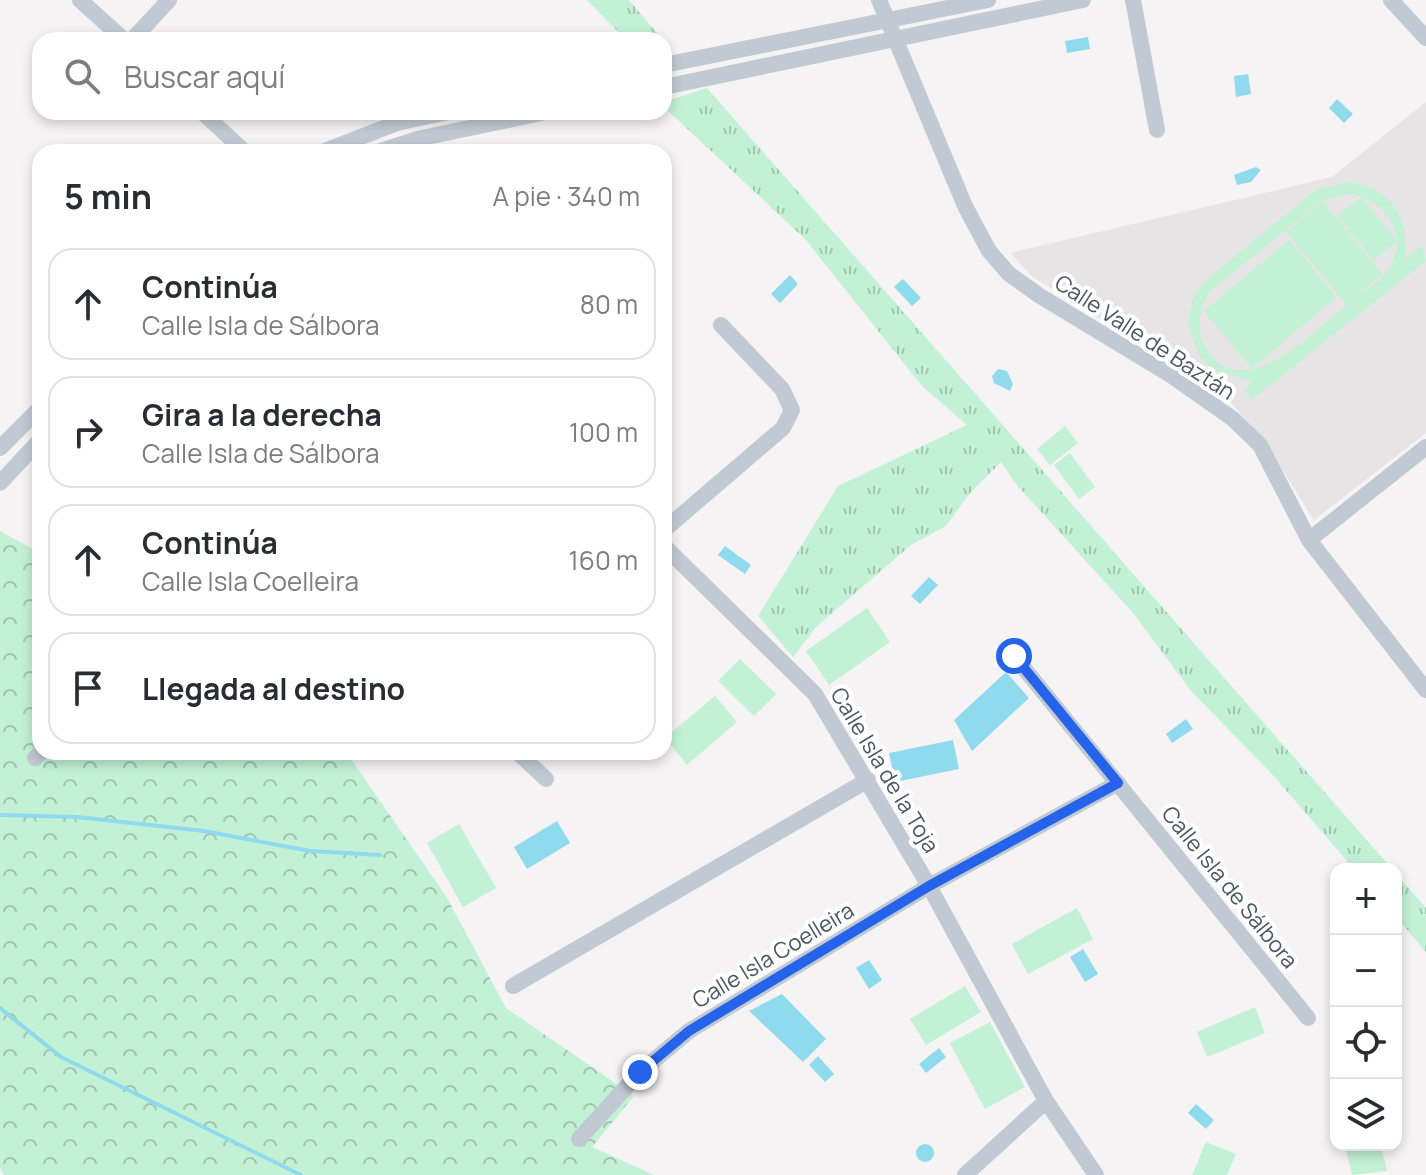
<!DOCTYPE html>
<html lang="es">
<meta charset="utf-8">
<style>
:root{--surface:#fff;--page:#f7f7f7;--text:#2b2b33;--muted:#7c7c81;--line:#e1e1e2}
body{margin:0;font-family:Manrope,sans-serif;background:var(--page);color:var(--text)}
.controls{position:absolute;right:24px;bottom:24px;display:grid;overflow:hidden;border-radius:16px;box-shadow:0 4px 12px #0003}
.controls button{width:72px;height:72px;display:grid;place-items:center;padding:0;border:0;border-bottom:2px solid var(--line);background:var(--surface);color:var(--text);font:40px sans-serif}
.stop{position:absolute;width:24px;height:24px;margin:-18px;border:6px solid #2563eb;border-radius:50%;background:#fff}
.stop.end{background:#2563eb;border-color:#fff;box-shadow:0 2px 8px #0008}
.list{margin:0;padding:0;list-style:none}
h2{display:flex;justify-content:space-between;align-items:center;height:104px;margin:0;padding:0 32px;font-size:34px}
h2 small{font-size:26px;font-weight:400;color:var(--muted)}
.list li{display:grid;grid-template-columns:52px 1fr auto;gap:24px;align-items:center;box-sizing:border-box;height:112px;margin:0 16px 16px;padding:0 16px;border:2px solid var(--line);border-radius:24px}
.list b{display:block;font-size:30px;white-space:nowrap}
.list p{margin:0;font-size:26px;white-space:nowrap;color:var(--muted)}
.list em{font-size:26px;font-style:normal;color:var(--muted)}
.icon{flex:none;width:44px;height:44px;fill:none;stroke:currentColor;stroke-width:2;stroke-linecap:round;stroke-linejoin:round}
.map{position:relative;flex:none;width:1426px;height:1175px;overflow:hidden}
.search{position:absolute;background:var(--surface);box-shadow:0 4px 12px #0003;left:32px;top:32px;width:640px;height:88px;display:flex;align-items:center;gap:20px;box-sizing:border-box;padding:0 28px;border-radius:24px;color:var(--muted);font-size:30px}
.panel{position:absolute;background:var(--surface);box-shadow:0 4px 12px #0003;left:32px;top:144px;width:640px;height:616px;border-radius:24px}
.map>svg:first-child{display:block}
.education{fill:#e6e4e5}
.grass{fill:#c3f1d5;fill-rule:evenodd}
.forest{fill:url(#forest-crowns)}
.park{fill:url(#park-tufts)}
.water{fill:#90daee}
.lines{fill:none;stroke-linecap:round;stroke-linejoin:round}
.stream{stroke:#90daee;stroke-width:4}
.minor{stroke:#c1cad2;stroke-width:16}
.route{stroke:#2563eb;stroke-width:10}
.labels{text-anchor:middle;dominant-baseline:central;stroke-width:8;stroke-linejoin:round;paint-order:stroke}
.street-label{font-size:22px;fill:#4a5661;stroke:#fff}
</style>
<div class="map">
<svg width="1426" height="1175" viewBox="0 0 1426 1175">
<defs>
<pattern id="forest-crowns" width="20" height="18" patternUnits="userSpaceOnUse" patternTransform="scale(2)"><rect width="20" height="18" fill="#c3f1d5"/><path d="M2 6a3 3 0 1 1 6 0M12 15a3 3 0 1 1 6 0" fill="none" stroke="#a0c6b0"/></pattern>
<pattern id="park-tufts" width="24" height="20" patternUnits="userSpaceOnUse" patternTransform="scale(2)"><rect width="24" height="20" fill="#c3f1d5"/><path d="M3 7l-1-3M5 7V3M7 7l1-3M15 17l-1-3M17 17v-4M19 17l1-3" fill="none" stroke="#a0c6b0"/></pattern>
</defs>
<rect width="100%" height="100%" fill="#f5f3f3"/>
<path class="education" d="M 1426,102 L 1426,433 L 1314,520 L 1263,439 L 1226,397 L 1033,277 L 1010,253 L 1332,177 Z"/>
<path class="grass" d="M 1349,182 C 1389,186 1412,219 1404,259 L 1422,246 L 1426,261 L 1252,400 L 1244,390 L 1252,381 L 1215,371 L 1200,357 L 1188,326 L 1193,298 L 1207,279 L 1317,189 ZM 1346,194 C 1383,196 1411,234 1389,269 C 1382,280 1367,290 1356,297 L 1382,274 L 1323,202 L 1286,232 L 1347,305 C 1314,331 1238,412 1204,344 C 1195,326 1200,308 1210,291 L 1322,201 Z
M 1361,197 L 1397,241 L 1374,260 L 1337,216 Z
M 1289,240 L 1336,297 L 1252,369 L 1204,311 Z
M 1065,426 L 1078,443 L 1050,465 L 1037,449 Z
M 1070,453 L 1095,487 L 1079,499 L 1054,465 Z
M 867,608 L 890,642 L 829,685 L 806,651 Z
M 740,659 L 776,694 L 754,716 L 718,681 Z
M 715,696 L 737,722 L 687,765 L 665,738 Z
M 459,824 L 496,888 L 463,907 L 427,843 Z
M 1077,908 L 1093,939 L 1028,974 L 1012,944 Z
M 965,986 L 981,1012 L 926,1045 L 910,1019 Z
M 1255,1007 L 1265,1033 L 1207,1057 L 1197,1032 Z
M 990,1022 L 1025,1087 L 985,1109 L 950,1043 Z
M 1206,1142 L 1236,1154 L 1227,1175 L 1192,1175 Z
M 1345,1145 L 1381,1145 L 1387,1171 L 1352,1175 Z"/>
<path class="forest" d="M 0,531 L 40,553 L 40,752 L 346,752 L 446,896 L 506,1008 L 634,1096 L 592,1147 L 654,1175 L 4,1175 L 0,1167 Z"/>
<path class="park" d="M 587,0 L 629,0 L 663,40 L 626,40 Z
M 707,88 L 1392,869 L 1354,869 L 1272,774 L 1191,691 L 1134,614 L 1016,484 L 1001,462 L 969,494 L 946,526 L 911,545 L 817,626 L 793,657 L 758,616 L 838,486 L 967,425 L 922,386 L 805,239 L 664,107 L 664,102 Z
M 1396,874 L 1426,908 L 1426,952 L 1396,917 Z"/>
<path class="water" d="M 1088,37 L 1090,49 L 1067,53 L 1065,41 Z
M 1248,74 L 1251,94 L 1236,97 L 1234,76 Z
M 1337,99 L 1353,114 L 1344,123 L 1329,108 Z
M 1256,167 L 1261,170 L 1251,182 L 1237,185 L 1234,175 Z
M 790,275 L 798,284 L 780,303 L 771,294 Z
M 903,279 L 921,298 L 912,306 L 894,287 Z
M 998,369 L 1007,371 L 1013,384 L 1010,391 L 994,383 L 992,376 Z
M 725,546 L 751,565 L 745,574 L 718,555 Z
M 929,577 L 938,585 L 920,604 L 911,596 Z
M 1006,672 L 1029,698 L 972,751 L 954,720 Z
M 1186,719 L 1193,729 L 1172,743 L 1166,734 Z
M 953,740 L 959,769 L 895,782 L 889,753 Z
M 557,821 L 570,843 L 527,869 L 514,847 Z
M 1083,949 L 1098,974 L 1085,982 L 1070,957 Z
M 869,960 L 882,980 L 869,989 L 856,968 Z
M 782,994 L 826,1039 L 803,1062 L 749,1011 Z
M 939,1048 L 946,1057 L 926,1073 L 919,1064 Z
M 818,1056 L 834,1074 L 825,1082 L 809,1065 Z
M 1196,1104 L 1214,1120 L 1206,1129 L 1188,1113 Z
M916 1153a9 9 0 1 1 18 0a9 9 0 1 1-18 0Z"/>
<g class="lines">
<path class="stream" d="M 0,815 L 77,817 L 204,831 L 310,851 L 380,855
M 0,1008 L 61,1057 L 301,1175"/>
<path class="minor" d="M 80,0 L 124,40
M 879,0 L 965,206 L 989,251 L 1009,274 L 1040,296 L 1172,376 L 1233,419 L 1260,445 L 1309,540 L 1426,690
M 1133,0 L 1157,130
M 1391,0 L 1426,38
M 132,40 L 169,0
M 664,65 L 988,0
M 664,87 L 1083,0
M 202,112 L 245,152
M 322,152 L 397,123 L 448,112
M 377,152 L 417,139 L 546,112
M 0,448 L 40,408
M 0,483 L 40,440
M 664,530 L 783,428 L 792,410 L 782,389 L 721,325
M 1309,540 L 1426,447
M 664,546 L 815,694 L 929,886 L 1046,1101 L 1096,1175
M 1014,656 L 1308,1018
M 517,752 L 546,779
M 35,758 L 41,752
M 513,986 L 868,780
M 579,1139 L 640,1072 L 689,1031 L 929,886 L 1118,783
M 965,1175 L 1046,1101"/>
</g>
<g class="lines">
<path class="route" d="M 640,1072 L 689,1031 L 929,886 L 1118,783 L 1014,656"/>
</g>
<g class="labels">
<g class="street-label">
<text transform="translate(1145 337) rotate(33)">Calle Valle de Baztán</text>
<text transform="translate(885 770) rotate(59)">Calle Isla de la Toja</text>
<text transform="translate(1230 887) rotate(51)">Calle Isla de Sálbora</text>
<text transform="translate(773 955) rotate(-31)">Calle Isla Coelleira</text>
</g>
</g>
</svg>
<div class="controls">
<button>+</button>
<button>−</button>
<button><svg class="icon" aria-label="locate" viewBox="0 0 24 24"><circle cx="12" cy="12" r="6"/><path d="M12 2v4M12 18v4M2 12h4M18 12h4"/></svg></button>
<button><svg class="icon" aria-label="layers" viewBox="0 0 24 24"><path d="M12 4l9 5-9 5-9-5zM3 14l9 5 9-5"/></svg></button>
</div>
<div class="stop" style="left:1014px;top:656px"></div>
<div class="stop end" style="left:640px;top:1072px"></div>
<div class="search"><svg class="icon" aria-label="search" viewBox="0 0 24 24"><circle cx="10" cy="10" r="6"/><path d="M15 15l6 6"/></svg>Buscar aquí</div>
<section class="panel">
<h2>5 min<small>A pie · 340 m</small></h2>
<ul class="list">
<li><svg class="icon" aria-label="ahead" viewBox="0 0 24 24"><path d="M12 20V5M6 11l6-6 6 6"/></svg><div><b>Continúa</b><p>Calle Isla de Sálbora</p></div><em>80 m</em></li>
<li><svg class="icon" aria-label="right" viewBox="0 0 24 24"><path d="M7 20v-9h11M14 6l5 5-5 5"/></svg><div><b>Gira a la derecha</b><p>Calle Isla de Sálbora</p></div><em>100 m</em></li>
<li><svg class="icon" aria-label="ahead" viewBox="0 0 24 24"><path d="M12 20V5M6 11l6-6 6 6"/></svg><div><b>Continúa</b><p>Calle Isla Coelleira</p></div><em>160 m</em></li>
<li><svg class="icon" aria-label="arrive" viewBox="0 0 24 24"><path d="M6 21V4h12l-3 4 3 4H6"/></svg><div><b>Llegada al destino</b></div></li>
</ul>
</section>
</div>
